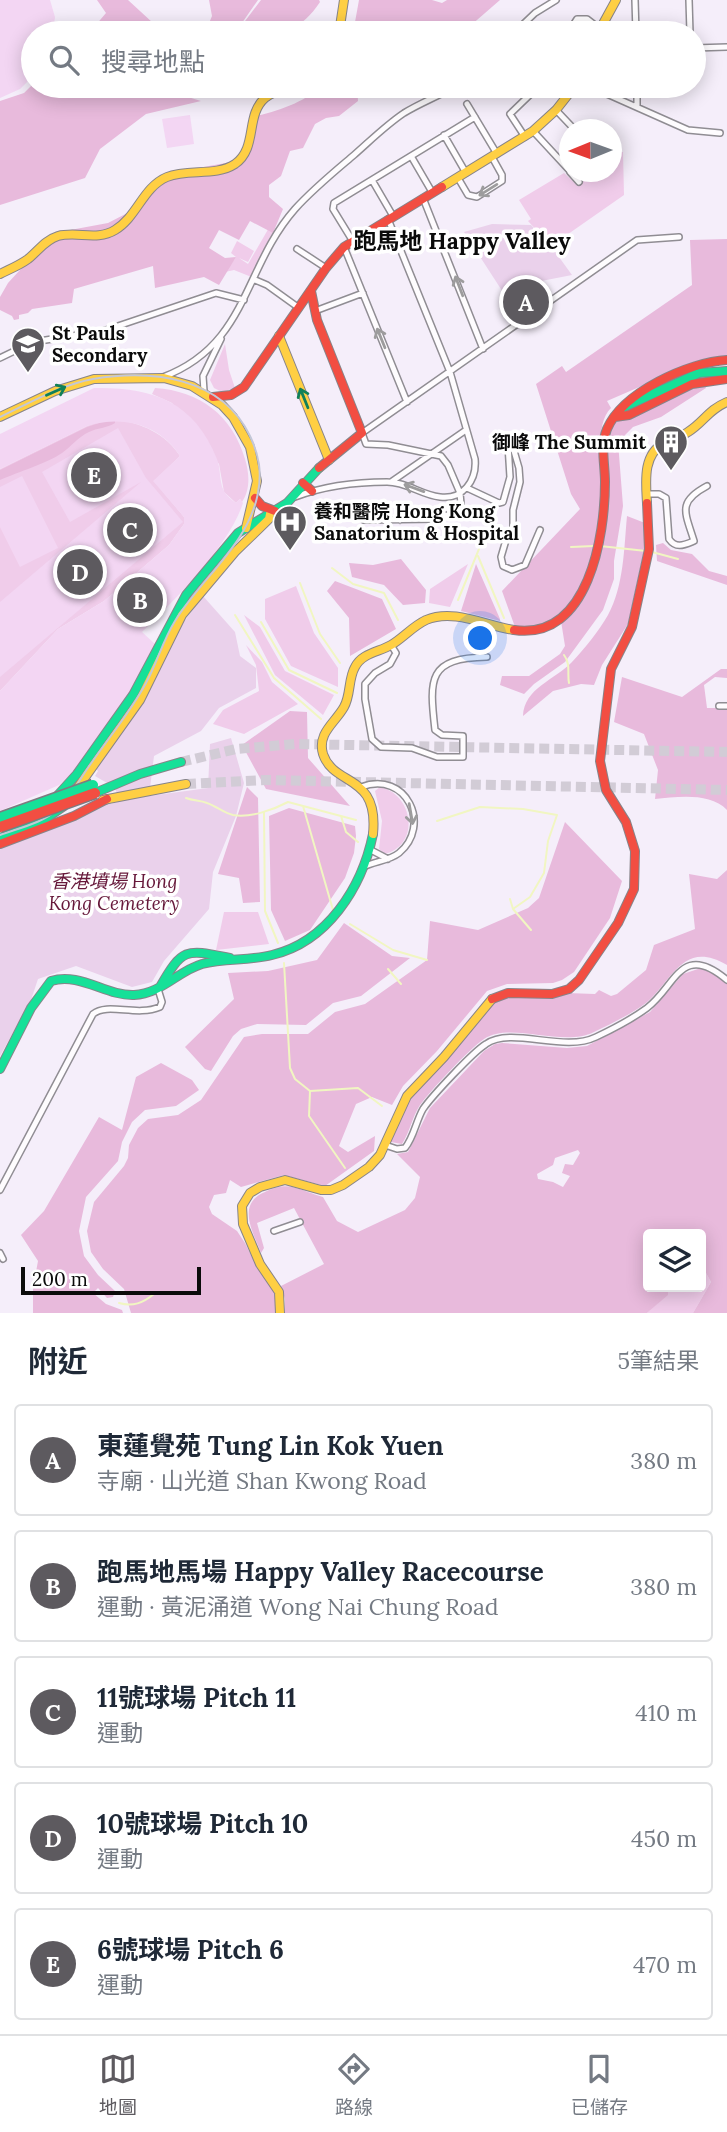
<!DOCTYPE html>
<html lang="zh-TW">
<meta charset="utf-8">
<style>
:root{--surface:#fff;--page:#f6f6f7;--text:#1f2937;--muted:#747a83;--line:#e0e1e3;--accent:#5d5a5f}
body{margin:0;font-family:Lora,"Noto Sans TC",serif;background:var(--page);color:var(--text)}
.controls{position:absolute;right:21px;bottom:21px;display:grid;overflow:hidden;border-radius:7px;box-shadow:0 4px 18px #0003}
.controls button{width:63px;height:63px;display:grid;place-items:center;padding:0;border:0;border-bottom:2px solid var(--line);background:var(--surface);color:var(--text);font:35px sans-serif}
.compass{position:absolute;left:559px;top:119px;width:63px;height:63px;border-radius:50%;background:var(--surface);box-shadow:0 4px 18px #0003;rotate:269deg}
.scale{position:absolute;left:21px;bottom:18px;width:180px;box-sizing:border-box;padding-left:7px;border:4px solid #0b0b0b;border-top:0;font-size:19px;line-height:24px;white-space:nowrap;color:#0b0b0b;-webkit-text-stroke:5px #fff;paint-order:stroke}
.you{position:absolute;left:481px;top:639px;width:24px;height:24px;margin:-18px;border:5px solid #fff;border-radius:50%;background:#1a73e8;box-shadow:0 0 0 10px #1a73e833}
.badge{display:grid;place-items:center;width:46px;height:46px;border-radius:50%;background:var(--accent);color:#fff;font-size:23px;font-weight:700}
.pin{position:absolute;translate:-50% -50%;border:4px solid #fff;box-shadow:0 2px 7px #0006}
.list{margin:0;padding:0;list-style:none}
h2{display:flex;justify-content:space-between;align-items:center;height:91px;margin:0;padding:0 28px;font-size:30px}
h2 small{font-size:23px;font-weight:400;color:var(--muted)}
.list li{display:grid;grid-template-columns:46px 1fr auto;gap:21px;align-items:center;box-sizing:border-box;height:112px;margin:0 14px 14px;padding:0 14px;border:2px solid var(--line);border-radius:7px}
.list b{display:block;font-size:26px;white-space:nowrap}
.list p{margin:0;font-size:23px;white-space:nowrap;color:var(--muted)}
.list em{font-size:23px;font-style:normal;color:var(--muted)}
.icon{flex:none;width:38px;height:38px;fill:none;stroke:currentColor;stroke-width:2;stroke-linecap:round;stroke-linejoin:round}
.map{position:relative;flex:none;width:727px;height:1313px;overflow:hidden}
.search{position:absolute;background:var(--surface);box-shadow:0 4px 18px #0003;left:21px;right:21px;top:21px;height:77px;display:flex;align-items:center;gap:18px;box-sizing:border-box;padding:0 24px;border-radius:38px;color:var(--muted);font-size:26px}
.sheet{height:721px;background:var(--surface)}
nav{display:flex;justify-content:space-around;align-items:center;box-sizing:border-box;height:98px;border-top:2px solid var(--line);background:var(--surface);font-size:19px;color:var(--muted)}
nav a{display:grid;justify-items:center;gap:4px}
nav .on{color:var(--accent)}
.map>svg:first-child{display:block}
.green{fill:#f0ccea}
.forest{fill:#e8badc;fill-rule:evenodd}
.cemetery{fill:#ead1eb}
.pitch{fill:#f3d6f3}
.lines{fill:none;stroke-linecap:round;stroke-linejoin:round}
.stream{stroke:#f1f6c2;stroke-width:2}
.highway-tunnel{stroke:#d2ccd6;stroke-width:10;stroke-dasharray:10 5;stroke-linecap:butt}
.street-casing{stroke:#908d93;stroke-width:8}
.fast-casing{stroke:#878489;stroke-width:10}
.slow-casing{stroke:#878489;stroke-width:10}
.jam-casing{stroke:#878489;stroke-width:10}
.street{stroke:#fefcfe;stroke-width:5}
.fast{stroke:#16e098;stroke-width:8}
.slow{stroke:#ffcf43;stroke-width:8}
.jam{stroke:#f24e42;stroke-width:8}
.tram{stroke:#c3c7d7;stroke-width:2}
.fast-bridge-casing{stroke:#7e7a80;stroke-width:13;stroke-linecap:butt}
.jam-bridge-casing{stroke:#7e7a80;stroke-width:13;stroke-linecap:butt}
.fast-bridge{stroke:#16e098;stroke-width:10}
.jam-bridge{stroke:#f24e42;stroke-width:10}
.oneway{stroke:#9d9c9d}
.oneway2{stroke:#118059}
.labels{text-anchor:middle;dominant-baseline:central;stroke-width:7;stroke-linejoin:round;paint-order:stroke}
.poi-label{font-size:19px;font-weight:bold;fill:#0b0b0b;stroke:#fff;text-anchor:start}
.park-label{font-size:19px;font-style:italic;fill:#66183a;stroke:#fff}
.quarter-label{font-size:23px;font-weight:bold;fill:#0b0b0b;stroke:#fff}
</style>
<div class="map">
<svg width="727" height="1313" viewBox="0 0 727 1313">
<rect width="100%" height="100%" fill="#f5eefa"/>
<path class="green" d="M 612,152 L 623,152 L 624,195 L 551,246 L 528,221 L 531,219 L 519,200 L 564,173 L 578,186 L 582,179 L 575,172 L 612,172 Z
M 270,226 L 276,232 L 254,278 L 234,270 L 225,272 L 236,257 L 231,253 L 237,241 L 254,251 L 248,262 L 239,258 L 248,264 Z
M 225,344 L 229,370 L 235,388 L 222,392 L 214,388 L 210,380 Z
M 155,388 C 200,391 232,415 245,459 C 249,472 251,489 242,502 L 240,499 L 236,503 L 224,492 L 219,464 L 172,403 L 152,394 Z
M 117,420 C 142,423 166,434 180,456 L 154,481 L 184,517 L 184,524 L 169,545 L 104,601 L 58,629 L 0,691 L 0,469 L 87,426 L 101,421 Z
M 468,564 L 450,607 L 429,603 L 430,589 Z
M 296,586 L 314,633 L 338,668 L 338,687 L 291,666 L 265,619 L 265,599 Z
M 244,615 L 260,627 L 285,671 L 334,695 L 323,715 L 275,675 Z
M 246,645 L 262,662 L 272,682 L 298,704 L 244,734 L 213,724 L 223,710 L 259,691 L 256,665 Z
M 380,787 C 413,794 421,844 385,854 L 379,849 L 382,821 L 375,791 Z
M 224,912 L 258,912 L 269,944 L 216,950 Z
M 701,1264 L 711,1282 L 693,1313 L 647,1313 L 667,1295 L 668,1287 L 701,1287 Z"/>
<path class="forest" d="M 97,0 L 128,0 L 153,23 L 172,33 L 89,33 L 106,13 Z
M 209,0 L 258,0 L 235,33 L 205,33 L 212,16 Z
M 261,0 L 319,0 L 320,2 C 296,38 275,33 236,33 Z
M 359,0 L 432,0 L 442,3 L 447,0 L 500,0 L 462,33 L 353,33 Z
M 33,84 L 152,86 L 201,101 L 146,114 L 100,149 L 85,178 L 0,205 L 0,101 L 24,93 Z
M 321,86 L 357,86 L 358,101 L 339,116 L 326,118 L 315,124 L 303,148 L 290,151 L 281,176 L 269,185 L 269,197 L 283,209 L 273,233 L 250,221 L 239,240 L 219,230 L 209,248 L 225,258 L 236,257 L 219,285 L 204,277 L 155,288 L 153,266 L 74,289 L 72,303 L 32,309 L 28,313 L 19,315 L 19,319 L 14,320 L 12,316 L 0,310 L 0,297 L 8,283 L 54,233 L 108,223 L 137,208 L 175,172 L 237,161 L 251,137 L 252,117 C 275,112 304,103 321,86 Z
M 727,239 L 727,357 L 704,359 L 607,401 L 611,408 C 594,424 603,467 602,491 C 600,536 588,614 536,628 C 530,629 521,628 515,627 L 502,591 L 580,509 L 571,494 L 536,384 L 562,366 L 566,372 L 692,285 L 690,240 Z
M 705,385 L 706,388 L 661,417 L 633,427 L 618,442 L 623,506 L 614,561 L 614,579 L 603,610 L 565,662 L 534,684 L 524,694 L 500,685 L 502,676 L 529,676 L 560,654 L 565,646 L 561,621 L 594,565 L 607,433 L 615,420 L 677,393 Z
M 115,421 L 115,423 C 107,428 97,428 89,432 C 78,437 72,446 62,453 C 48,463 18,472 0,480 L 0,470 L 87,427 L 102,422 Z
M 627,516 L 645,523 L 644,550 L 628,624 L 602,665 L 594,685 L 581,684 L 553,691 L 523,716 C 524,688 555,680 572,662 C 584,649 599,631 608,615 C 624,586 624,548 627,516 Z
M 663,543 L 671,550 L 692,554 L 709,571 L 727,576 L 727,585 L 657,561 L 656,545 Z
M 401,559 L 426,590 L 425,603 L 403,605 L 384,585 L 352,577 L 349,563 L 373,565 Z
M 476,564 L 500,619 L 500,621 L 461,611 Z
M 335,581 L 382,599 L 396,629 L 350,656 L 349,618 L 327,591 Z
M 721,669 L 727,669 L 727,678 L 715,677 L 704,685 L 707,708 L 727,708 L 727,810 C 710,792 677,797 655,799 L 658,770 L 644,734 L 614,722 L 622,677 L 682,697 Z
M 290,711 L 307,712 L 308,758 L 350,806 L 266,789 L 242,745 Z
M 247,787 L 258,798 L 260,902 L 243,903 L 239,878 L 218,874 Z
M 289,808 L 355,826 L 356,836 L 354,853 L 345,878 L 310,930 L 285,941 L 271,910 L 269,816 Z
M 565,822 L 622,881 L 610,918 L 574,972 L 562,980 L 553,983 L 507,984 L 487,991 L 437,1051 L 403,1086 L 392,1105 L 372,1097 L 356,1104 L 339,1146 L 348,1152 L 375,1136 L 374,1151 L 325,1186 L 284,1175 L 241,1187 L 230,1180 L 226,1193 L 214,1195 L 209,1207 L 212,1214 L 237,1231 L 245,1243 L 257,1267 L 274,1292 L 276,1300 L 276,1313 L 131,1313 L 124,1289 L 103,1269 L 91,1252 L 87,1231 L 94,1202 L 124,1166 L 128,1158 L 129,1145 L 138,1128 L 148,1119 L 178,1115 L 201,1100 L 244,1037 L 262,1034 L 308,1034 L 335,1012 L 365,1004 L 427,960 L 430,921 L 478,930 L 528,908 L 539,898 Z
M 727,870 L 727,965 C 683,939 673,980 646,1003 C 631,1014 611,1024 594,1032 C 562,1048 511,1021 484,1039 C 469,1049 431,1090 420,1105 C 412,1117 410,1132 402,1144 L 391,1142 L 410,1098 L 447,1060 L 495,1002 L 508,997 L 548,998 L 567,993 L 595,994 L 599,990 L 611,996 L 617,994 L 646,970 L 654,945 L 695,929 L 689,874 L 717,879 Z
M 344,923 L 392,956 L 410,958 L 361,996 L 333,1003 L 306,1025 L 257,1024 L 241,1029 L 233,1036 L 211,1071 L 205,1069 L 185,1047 L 234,999 L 228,973 L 268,971 L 317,960 Z
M 704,967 L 727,977 L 727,1313 L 693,1313 L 711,1282 L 701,1264 L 701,1234 L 648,1234 L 648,1287 L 668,1287 L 668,1295 L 647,1313 L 285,1313 L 285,1299 L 281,1286 L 324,1264 L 294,1208 L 257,1223 L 264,1248 L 261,1253 C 253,1232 236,1204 265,1192 C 273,1188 283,1185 292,1187 C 302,1189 312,1194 323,1197 L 337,1221 L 358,1232 L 405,1210 L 415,1198 L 420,1177 L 397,1154 L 408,1152 L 430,1108 L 484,1051 L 495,1044 L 502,1043 L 567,1048 L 587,1046 L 650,1012 L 683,974 ZM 578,1150 L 580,1153 L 573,1165 L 565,1164 L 562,1173 L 570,1176 L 563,1187 L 553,1182 L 538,1179 L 537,1174 L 553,1165 L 555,1158 Z
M 161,1063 L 192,1080 L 199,1090 L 176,1106 L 145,1110 L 132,1122 L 122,1142 L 118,1161 L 86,1197 L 79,1231 L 84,1256 L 98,1275 L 115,1291 L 113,1297 L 107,1298 L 98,1288 L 93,1293 L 106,1304 L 122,1310 L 123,1313 L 33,1313 L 33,1288 L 38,1261 L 21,1235 L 44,1211 L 99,1117 L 122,1130 L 136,1077 Z"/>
<path class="cemetery" d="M 492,224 L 531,225 L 551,246 L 572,275 L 505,288 L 521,315 L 519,317 L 464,232 Z
M 203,596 L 235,632 L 240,656 L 256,668 L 256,688 L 219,708 L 201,731 L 154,756 L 149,796 L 208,788 L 210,744 L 231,738 L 244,783 L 236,816 L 213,872 L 209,909 L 164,961 L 152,982 L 132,987 L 76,966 L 38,979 L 31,1000 L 0,1056 L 0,846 L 110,802 L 111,804 L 121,801 L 114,787 L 95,776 L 98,771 L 96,769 L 144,702 L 176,632 Z"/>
<path class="pitch" d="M 0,0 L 50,0 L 55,17 L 53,33 L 33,33 L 33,76 L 20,89 L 0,98 Z
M 190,115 L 194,144 L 167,148 L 162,119 Z
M 94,388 C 152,387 194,401 217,459 C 221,469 219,482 224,491 C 226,495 232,500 236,503 L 240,499 L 243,503 C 229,546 175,600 142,632 L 157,646 L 133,690 L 77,769 L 59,785 L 0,811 L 0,691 L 58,629 L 104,601 L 169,545 L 184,524 L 184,517 L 153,481 L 180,456 C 160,424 121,415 87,426 L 0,469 L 0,434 Z
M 118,428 L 146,478 L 183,522 L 0,677 L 0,602 L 141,482 L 70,522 L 42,472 Z
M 22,476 L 58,548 L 20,567 L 0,527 L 0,487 Z"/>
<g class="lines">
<path class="stream" d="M 600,546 L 646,551
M 571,547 L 594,546
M 652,552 L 678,559
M 478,556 L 504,618
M 332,568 L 353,584 L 384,593 L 398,620
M 300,583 L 320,634 L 340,663
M 458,600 L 479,549
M 235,615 L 274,678 L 321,719
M 261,622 L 289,670 L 337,693
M 564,655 C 571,664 567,674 569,683
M 186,798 C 194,801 200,800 207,803 C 216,806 224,813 233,815 C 250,818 273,810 288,802 L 356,820
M 303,806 L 333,910
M 264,812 L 265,911 L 278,943
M 341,816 L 346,832 L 358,842
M 437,821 L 480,807 L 523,809 L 557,815 L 548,841 L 544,873 L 530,897 L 513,909
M 510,899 L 513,909 L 531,930
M 350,924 L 393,950 L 427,960
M 284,963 L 290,1068 L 295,1079 L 310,1091 L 309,1116 L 345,1168
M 388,969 L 401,984
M 310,1091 L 358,1088 L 382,1106
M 119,1303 C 133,1307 143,1303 154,1294"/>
<path class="highway-tunnel" d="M 181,762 L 236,749 L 295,744 L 727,752
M 186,784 L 267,780 L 727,790"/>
<g class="street-casing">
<path id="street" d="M 635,0 L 636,33
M 689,0 L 690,33
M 514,33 L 535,13 L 556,0
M 568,33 L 577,19 L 587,19 L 600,29
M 694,48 L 727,47
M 589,86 L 688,130 L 720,133
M 637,86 L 637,107
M 467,104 L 497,154
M 556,110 L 575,130
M 533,131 L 570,171
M 444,135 L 466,173
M 525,137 L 510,114 L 539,86
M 411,156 L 432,192
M 570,172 L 579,182
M 458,178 L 468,195 L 477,197 L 502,181 L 502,175 L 492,157
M 372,180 L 393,216
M 423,198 L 483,349
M 352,240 L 333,209 L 334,203 L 475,117
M 344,247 L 407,402
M 297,249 L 326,268
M 253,279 L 267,285 L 299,308
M 315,311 L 363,293
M 0,358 L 33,342 L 103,331 L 216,293 L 244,300
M 163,377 C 248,345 243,268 295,209 C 313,189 334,172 354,155 C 370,141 386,125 404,113 C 420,103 439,96 456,86
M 204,391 L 203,376 L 221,339
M 391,482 L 466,430
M 467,488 L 499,503 L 503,502 L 510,477 L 508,445 L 512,444 L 519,468 L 520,482 L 513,510 L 513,529 L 506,540 L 501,557 L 503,566 L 512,570 L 525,565 L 540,530
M 646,494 L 659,494 L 666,498 L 669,539 C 676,549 684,545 694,541 C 685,512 677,502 707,486
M 295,497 C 324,486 356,482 387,482 C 407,482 421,495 440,497 C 463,500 477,480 475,459 L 450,372 L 388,219
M 364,520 L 438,519
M 400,520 L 403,516 L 451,515 L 458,511 L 461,504 L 460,493 L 448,465 L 441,456 L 388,445 L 366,444 L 362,433 L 637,240 L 679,237
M 391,645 L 396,653 L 390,664 L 375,673 L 365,684 L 365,699 L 372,739 L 381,747 L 412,748 L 437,757 L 463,757 L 463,736 L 442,735 L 435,730 C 429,678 428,658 487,657
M 719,706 L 727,706
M 361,787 C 407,770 432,826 399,853 C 389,861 375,861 363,867
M 369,849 L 388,859
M 385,1145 L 397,1149 L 405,1148 C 414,1137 416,1121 423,1109 C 432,1096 473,1052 486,1044 C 512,1026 563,1053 596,1037 C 613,1029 632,1019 647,1008 C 676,986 681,941 727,980
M 0,1190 L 93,1014 C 108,1002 136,1017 160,1007 L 162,1002 L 158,989
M 274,1231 L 300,1222
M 0,1253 L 3,1259"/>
</g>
<g class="fast-casing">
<path id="fast" d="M 624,407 L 699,373 L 727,371
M 95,793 L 140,774 L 181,762
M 57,796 L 77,774 L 133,695 L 186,595 L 238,533 L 287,503 L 319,468
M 0,838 L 42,821 L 64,806
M 160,987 C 183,947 186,949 230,958
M 0,1069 L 31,1008 L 51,981 C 80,972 106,996 134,995 C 161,994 178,971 202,964 C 225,958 249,961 272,955 C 327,942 362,888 373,834"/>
</g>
<g class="slow-casing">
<path id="slow" d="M 339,33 L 344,0
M 598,33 L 616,0
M 442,187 L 533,131 L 556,110 L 575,86
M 0,274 C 10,269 20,265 28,259 C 38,251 45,240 58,236 C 77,231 97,241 115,230 C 137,217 143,187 167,177 C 188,168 215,177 235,164 C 258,148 245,115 265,98 C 273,91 285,89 295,86
M 279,336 L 329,460
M 0,417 L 55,391 L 94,379 L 164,378 L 192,386 L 222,405 L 233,417 L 250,447 L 257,481 L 246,528
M 647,503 C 646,483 642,455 664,443 C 671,439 681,437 688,432 C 704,422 708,410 727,402
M 76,790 L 140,700 L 182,615 L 235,552 L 269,519 L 270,514
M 103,800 L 186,784
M 373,834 C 379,773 334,787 323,754 C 317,733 335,723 344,707 C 351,695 348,679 355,667 C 362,653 379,652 391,645 C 403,638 413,626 426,620 C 454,608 486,626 514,630
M 280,1313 L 279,1292 L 260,1264 L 243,1224 L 242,1206 L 250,1193 L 260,1187 L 285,1180 L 321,1190 L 331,1190 L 343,1185 L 369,1167 L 380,1155 L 407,1096 L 444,1057 L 492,999"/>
</g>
<g class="jam-casing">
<path id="jam" d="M 311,291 L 317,320 L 362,433 L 319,468
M 213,397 L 231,395 L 244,387 L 326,268 L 344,247 L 442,187
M 615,417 L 629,415 L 692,384 L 727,379
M 303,483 L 312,491
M 255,498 L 262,506 L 275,511
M 514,630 C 589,641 605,535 605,482 C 605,464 600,446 607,429 C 623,392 689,362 727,360
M 0,844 L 74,816 L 107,799
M 492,999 L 508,993 L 552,994 L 569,989 L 579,980 L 618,923 L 634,889 L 635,851 L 626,822 L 606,790 L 600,761 L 611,669 L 632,627 L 649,549 L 647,503"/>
</g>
<use href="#street" class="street"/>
<use href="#fast" class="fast"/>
<use href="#slow" class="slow"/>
<use href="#jam" class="jam"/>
<path class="tram" d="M 0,417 C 30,403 60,385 93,379 C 151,369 222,377 250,436 C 259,455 262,472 258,493 C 248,545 202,577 175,621 C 163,640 157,663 146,683 C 131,711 110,736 92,762 C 81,777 71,796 58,809 C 43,823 19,828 0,835"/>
<g class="fast-bridge-casing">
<path id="fast-bridge" d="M 0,818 L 93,785"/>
</g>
<g class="jam-bridge-casing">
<path id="jam-bridge" d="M 0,827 L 95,793"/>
</g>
<use href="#fast-bridge" class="fast-bridge"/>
<use href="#jam-bridge" class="jam-bridge"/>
</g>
<defs><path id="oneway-shaft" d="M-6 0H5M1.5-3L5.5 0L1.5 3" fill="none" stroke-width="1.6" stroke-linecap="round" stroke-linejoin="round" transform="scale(1.75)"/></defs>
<g class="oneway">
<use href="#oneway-shaft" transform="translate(488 190) rotate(148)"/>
<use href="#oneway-shaft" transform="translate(459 286) rotate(-111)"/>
<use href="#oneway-shaft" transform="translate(381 338) rotate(-112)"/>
<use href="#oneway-shaft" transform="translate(414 488) rotate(-160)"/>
<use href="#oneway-shaft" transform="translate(411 814) rotate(80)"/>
</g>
<g class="oneway2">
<use href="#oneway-shaft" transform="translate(56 391) rotate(-24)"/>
<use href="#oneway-shaft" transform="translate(304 398) rotate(-112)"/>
</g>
<defs>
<g id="school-pin" transform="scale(1.75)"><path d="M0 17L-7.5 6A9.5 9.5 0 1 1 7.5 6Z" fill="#5d5a5f" stroke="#fff"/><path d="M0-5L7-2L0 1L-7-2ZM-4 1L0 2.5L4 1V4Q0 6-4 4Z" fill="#fff"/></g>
<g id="building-pin" transform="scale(1.75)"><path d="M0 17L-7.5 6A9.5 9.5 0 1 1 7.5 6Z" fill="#5d5a5f" stroke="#fff"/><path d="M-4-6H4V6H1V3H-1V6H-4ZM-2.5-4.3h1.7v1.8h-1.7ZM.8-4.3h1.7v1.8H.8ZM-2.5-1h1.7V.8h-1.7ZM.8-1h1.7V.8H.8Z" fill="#fff"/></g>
<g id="hospital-pin" transform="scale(1.75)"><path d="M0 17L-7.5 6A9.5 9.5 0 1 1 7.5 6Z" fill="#5d5a5f" stroke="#fff"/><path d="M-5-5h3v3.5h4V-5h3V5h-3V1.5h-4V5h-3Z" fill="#fff"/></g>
</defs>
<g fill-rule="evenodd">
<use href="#school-pin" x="28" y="344"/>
<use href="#building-pin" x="671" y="442"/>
<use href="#hospital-pin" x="290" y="522"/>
</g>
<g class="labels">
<g class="poi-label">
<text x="52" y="333">St Pauls<tspan x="52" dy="22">Secondary</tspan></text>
<text x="646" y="442" text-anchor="end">御峰 The Summit</text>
<text x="314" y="511">養和醫院 Hong Kong<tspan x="314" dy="22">Sanatorium &amp; Hospital</tspan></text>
</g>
<g class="park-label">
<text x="114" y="881">香港墳場 Hong<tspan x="114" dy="22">Kong Cemetery</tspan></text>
</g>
<g class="quarter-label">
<text x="462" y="240">跑馬地 Happy Valley</text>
</g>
</g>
</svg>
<div class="controls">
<button><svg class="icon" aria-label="layers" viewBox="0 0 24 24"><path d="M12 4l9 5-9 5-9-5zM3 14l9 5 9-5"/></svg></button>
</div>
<svg class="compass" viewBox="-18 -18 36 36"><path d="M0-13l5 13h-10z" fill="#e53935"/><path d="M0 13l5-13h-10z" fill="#747a83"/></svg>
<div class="scale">200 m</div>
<div class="you"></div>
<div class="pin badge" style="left:526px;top:302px">A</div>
<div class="pin badge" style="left:140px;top:600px">B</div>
<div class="pin badge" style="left:130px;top:530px">C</div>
<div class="pin badge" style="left:80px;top:572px">D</div>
<div class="pin badge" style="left:94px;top:475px">E</div>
<div class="search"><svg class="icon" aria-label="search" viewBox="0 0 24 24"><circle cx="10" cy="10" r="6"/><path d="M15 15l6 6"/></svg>搜尋地點</div>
</div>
<section class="sheet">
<h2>附近<small>5筆結果</small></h2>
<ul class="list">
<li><span class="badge">A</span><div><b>東蓮覺苑 Tung Lin Kok Yuen</b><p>寺廟 · 山光道 Shan Kwong Road</p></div><em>380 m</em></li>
<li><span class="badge">B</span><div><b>跑馬地馬場 Happy Valley Racecourse</b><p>運動 · 黃泥涌道 Wong Nai Chung Road</p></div><em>380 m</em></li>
<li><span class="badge">C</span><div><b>11號球場 Pitch 11</b><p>運動</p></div><em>410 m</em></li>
<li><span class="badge">D</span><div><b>10號球場 Pitch 10</b><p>運動</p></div><em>450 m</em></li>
<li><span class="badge">E</span><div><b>6號球場 Pitch 6</b><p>運動</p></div><em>470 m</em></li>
</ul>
</section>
<nav>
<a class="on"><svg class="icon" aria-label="map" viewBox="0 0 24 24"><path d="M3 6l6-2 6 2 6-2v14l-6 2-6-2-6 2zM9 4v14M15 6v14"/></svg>地圖</a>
<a><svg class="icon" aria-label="directions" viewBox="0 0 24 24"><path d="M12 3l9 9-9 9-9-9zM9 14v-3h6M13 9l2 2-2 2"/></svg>路線</a>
<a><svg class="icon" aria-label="saved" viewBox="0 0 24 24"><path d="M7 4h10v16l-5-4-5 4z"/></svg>已儲存</a>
</nav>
